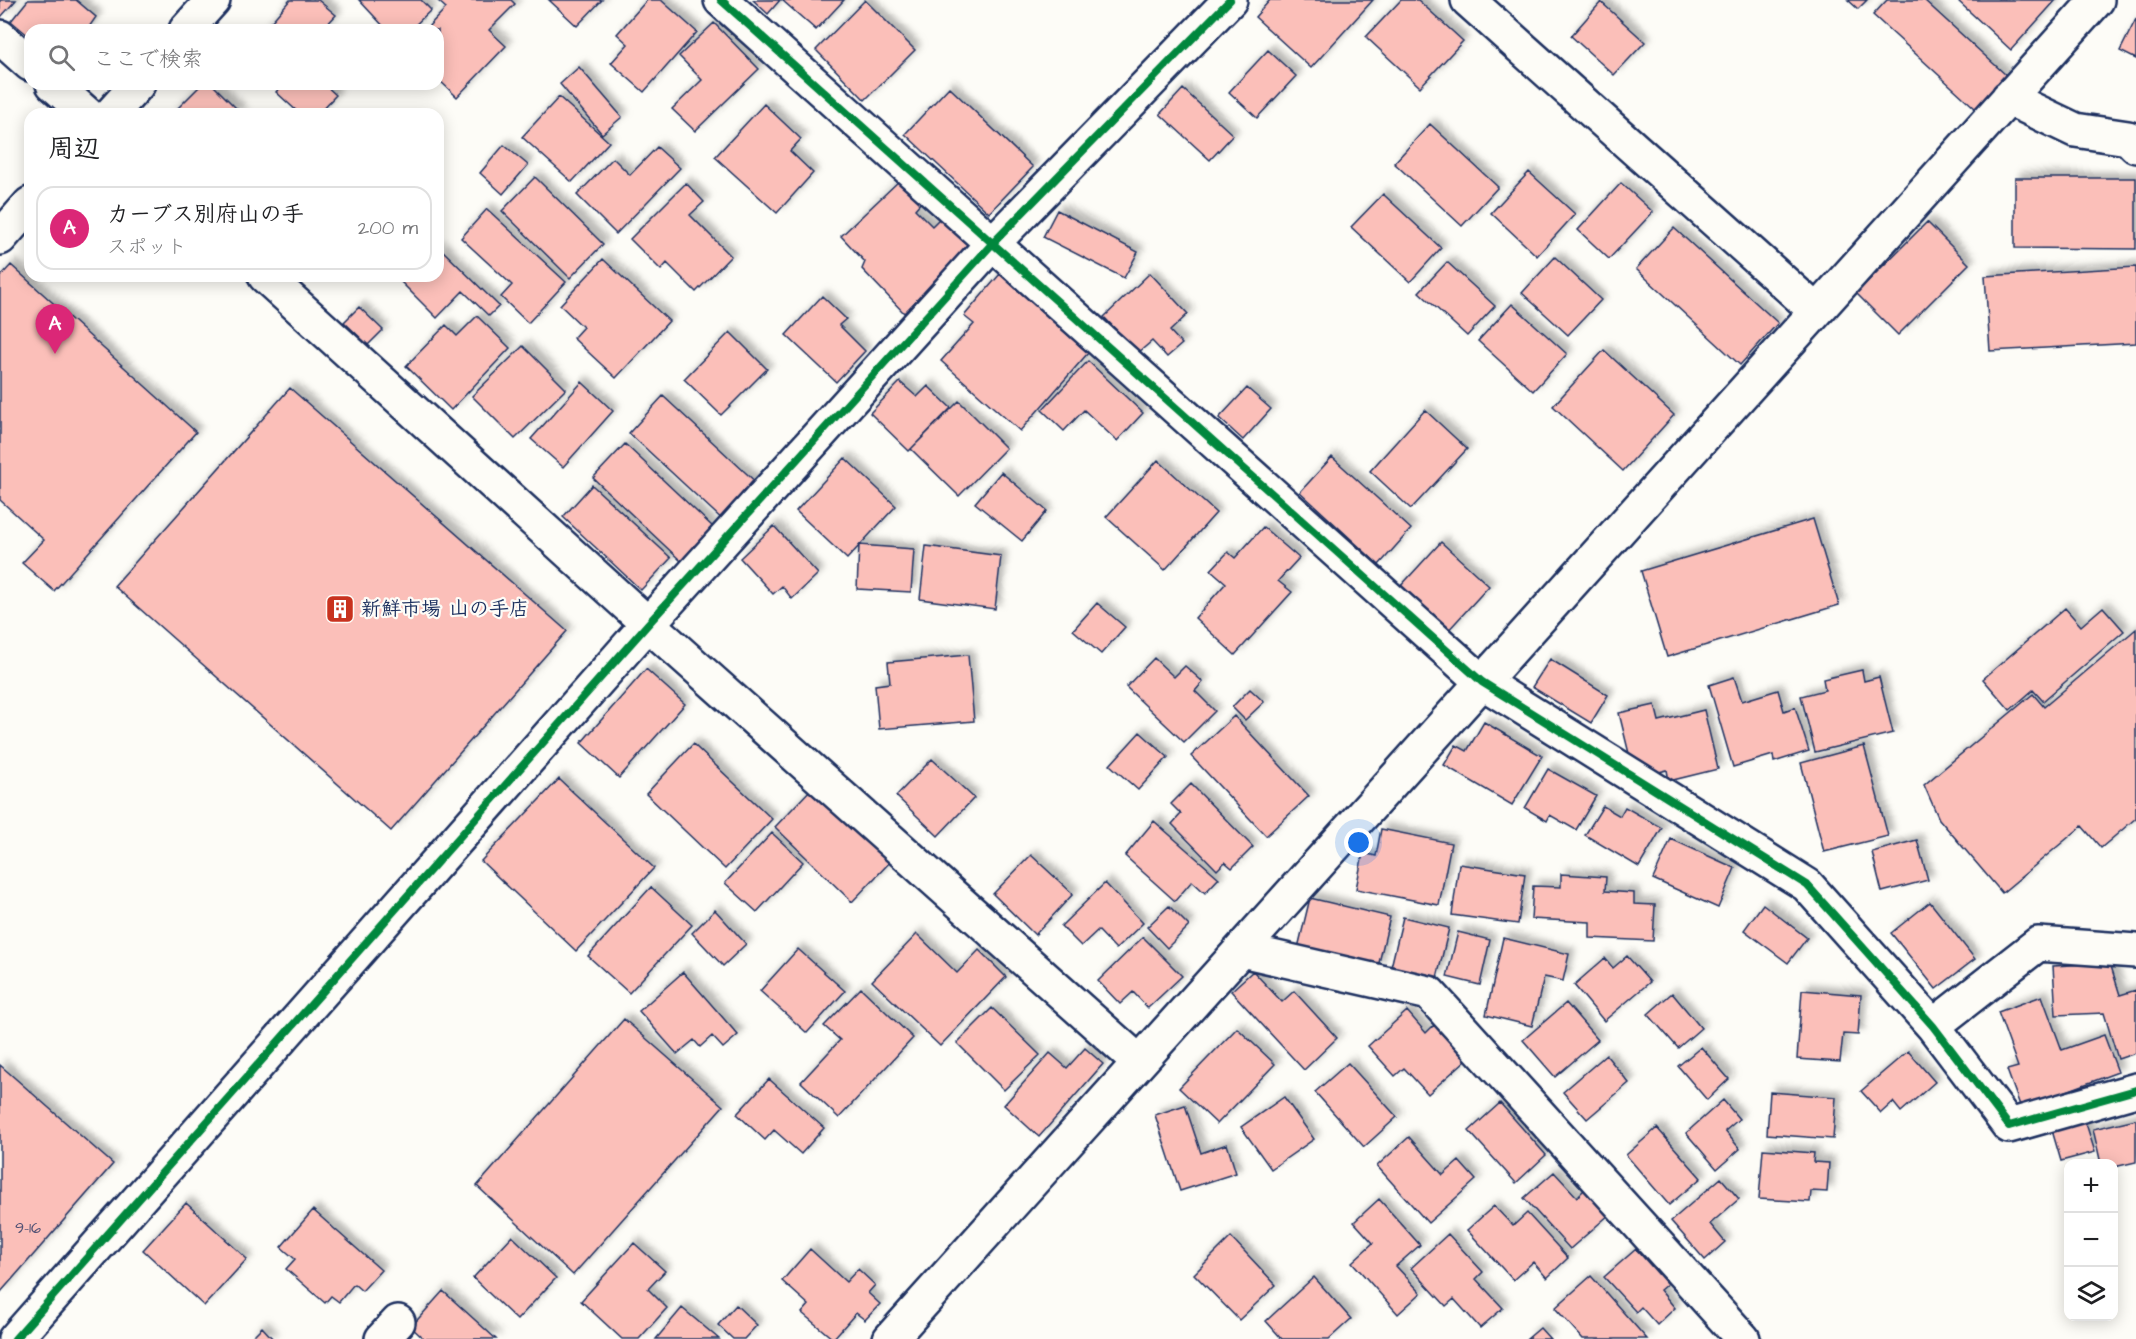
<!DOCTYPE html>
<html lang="ja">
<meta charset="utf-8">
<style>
:root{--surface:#fff;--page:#f6f6f6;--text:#202124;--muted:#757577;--line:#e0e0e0;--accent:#db2777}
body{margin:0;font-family:"Architects Daughter","Klee One",sans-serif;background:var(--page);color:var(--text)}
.controls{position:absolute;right:18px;bottom:18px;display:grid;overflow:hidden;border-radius:12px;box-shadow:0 3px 15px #0003}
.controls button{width:54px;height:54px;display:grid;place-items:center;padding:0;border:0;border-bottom:2px solid var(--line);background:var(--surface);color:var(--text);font:30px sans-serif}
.you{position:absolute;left:1359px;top:843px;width:21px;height:21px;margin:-15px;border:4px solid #fff;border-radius:50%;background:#1a73e8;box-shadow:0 0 0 9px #1a73e833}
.badge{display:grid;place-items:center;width:39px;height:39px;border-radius:50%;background:var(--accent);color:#fff;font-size:20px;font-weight:700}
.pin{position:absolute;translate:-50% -50px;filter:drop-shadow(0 2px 3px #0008)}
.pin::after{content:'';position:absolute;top:32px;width:21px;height:18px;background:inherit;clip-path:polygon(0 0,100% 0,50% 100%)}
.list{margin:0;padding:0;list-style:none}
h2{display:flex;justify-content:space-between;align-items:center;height:78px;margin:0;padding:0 24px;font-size:26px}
h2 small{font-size:20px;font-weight:400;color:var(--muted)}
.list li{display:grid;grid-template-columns:39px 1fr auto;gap:18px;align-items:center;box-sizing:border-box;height:84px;margin:0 12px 12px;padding:0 12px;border:2px solid var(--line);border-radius:18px}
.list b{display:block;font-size:22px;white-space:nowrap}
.list p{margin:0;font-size:20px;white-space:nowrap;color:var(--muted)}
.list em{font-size:20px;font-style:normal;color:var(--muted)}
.icon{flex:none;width:33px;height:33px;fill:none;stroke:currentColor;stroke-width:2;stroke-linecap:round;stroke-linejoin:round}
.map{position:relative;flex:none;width:2136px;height:1339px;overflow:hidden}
.search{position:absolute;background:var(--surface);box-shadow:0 3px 15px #0003;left:24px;top:24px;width:420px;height:66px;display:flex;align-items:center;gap:15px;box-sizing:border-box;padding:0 21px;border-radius:18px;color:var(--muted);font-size:22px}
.panel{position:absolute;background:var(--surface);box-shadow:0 3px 15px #0003;left:24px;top:108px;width:420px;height:174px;border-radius:18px}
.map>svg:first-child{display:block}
.building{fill:#fbbfb9;stroke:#1b2f5e;stroke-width:1.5;filter:url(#shadow)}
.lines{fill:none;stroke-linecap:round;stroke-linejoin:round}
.minor-casing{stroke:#1b2f5e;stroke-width:38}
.minor{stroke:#fdfcf7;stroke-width:33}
.cycleway-casing{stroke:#fdfcf7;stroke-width:11}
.cycleway{stroke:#00873e;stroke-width:8}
.labels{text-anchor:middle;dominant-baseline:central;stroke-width:4.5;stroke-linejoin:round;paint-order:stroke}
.number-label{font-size:16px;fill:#535375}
.poi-label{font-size:20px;font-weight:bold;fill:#1b2f5e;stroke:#fdfcf7;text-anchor:start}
</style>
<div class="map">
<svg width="2136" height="1339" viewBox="0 0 2136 1339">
<defs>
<filter id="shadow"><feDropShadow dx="5.5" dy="-5.5" stdDeviation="3" flood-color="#0004"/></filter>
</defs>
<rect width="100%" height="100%" fill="#fdfcf7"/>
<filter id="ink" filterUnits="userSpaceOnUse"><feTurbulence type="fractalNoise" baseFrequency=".0167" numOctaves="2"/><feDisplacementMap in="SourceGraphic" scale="12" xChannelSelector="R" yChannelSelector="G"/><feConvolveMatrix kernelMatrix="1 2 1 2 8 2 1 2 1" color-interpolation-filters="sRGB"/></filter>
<g filter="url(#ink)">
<path class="building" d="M 0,0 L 16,0 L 1,17 L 0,16 Z
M 28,0 L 76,0 L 96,17 L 87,30 L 30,30 L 30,37 L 11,21 Z
M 290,0 L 318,0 L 336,15 L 322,30 L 264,30 Z
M 359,0 L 421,0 L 431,10 L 410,30 L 387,30 Z
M 437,0 L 511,0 L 515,4 L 489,30 L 506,46 L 457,97 L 438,79 L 438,30 L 425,30 L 446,8 Z
M 549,0 L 602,0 L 577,26 Z
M 647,0 L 661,0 L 697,32 L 644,92 L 611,63 L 628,44 L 617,34 Z
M 753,0 L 780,0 L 768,14 Z
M 782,0 L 844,0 L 816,30 Z
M 865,0 L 915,50 L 865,100 L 816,50 Z
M 1270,0 L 1373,0 L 1311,68 L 1255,17 Z
M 1401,0 L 1418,0 L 1463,41 L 1420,87 L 1366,37 Z
M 1848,0 L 1867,0 L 1858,9 Z
M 1887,0 L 1924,0 L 2006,75 L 1976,109 L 1873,15 Z
M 1957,0 L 2056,0 L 2011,50 Z
M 1601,2 L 1645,42 L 1614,75 L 1571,36 Z
M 2136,19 L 2136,59 L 2120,51 Z
M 714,23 L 759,69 L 695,131 L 672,109 L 702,80 L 679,56 Z
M 1268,50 L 1296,76 L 1257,118 L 1229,92 Z
M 579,67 L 622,117 L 602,134 L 560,84 Z
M 202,84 L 212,84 L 242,114 L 172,114 Z
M 283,84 L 324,84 L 336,95 L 318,114 L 300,114 L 276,92 Z
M 949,87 L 1033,167 L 989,213 L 905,134 Z
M 1183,89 L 1233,135 L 1210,160 L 1160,114 Z
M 559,97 L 609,142 L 572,182 L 522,137 Z
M 764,104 L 801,139 L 790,151 L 813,173 L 777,213 L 715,157 Z
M 1430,124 L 1498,187 L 1462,226 L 1394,163 Z
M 504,145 L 528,165 L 503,194 L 480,173 Z
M 657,147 L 680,168 L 616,234 L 577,195 L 613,158 L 630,175 Z
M 1529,172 L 1575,214 L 1537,256 L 1491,213 Z
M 535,177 L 603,244 L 570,278 L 502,211 Z
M 2015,178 L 2136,178 L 2136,249 L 2015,248 Z
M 901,179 L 922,201 L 915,209 L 932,226 L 942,216 L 978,254 L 926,305 L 919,298 L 904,313 L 862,269 L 865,262 L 841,236 Z
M 686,183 L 704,202 L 690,215 L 731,256 L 696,292 L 667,263 L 661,270 L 630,239 Z
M 1621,183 L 1653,212 L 1609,259 L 1578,230 Z
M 1383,194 L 1441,248 L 1410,282 L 1351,227 Z
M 487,209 L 566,282 L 528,323 L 501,297 L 512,285 L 461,238 Z
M 1057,210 L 1138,252 L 1124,278 L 1043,237 Z
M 1927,222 L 1969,264 L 1898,335 L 1856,293 Z
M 1674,228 L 1778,323 L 1740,365 L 1636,269 Z
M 438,246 L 499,306 L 489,316 L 463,291 L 437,318 L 395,276 L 438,276 Z
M 1555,257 L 1601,300 L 1568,335 L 1522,293 Z
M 603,259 L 669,321 L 616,378 L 573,338 L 583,327 L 560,305 Z
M 1447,262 L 1495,306 L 1467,336 L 1419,292 Z
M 11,265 L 196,432 L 54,591 L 22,563 L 44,540 L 0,500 L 0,277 Z
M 2136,267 L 2136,343 L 1990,351 L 1985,276 Z
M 1150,273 L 1188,314 L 1170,331 L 1182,344 L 1167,357 L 1152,341 L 1138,353 L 1104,317 Z
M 1000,274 L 1088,353 L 1020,431 L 941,361 L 974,324 L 964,316 Z
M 822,296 L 846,319 L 839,325 L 865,351 L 836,382 L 786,335 Z
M 1512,304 L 1567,354 L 1533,391 L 1478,341 Z
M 359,307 L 383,330 L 368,345 L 344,322 Z
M 477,316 L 510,348 L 451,410 L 406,366 L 446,325 L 457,336 Z
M 730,332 L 767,369 L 721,415 L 684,379 Z
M 523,346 L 566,389 L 515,439 L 472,396 Z
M 1604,350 L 1674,415 L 1623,471 L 1553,406 Z
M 1088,361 L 1143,413 L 1117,441 L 1084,410 L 1064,431 L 1042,410 Z
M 582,382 L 613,411 L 563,467 L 531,439 Z
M 900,382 L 917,397 L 928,386 L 951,408 L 909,451 L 870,413 Z
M 290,388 L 567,631 L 391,831 L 114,586 Z
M 1247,388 L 1271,409 L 1243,440 L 1219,418 Z
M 663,396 L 760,486 L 726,523 L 629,433 Z
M 959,401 L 1006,448 L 959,496 L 911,449 Z
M 1425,410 L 1467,449 L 1411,509 L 1370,471 Z
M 625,444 L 713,527 L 681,561 L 593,478 Z
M 1332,457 L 1411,529 L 1379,565 L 1300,492 Z
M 845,458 L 896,506 L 847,559 L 796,511 Z
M 1158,460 L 1216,513 L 1165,570 L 1106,517 Z
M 1001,472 L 1047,511 L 1022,541 L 975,503 Z
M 592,485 L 671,558 L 641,590 L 563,517 Z
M 1813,519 L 1839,605 L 1667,657 L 1641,571 Z
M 774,526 L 818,574 L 792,599 L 782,586 L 773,594 L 740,558 Z
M 1263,527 L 1299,558 L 1278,581 L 1292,592 L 1235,655 L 1195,618 L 1226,583 L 1211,570 L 1228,552 L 1235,558 Z
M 1441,542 L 1489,586 L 1446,633 L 1398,589 Z
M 859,545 L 914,549 L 911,592 L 857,589 Z
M 926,546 L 1001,556 L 995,609 L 920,599 Z
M 1097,603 L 1125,627 L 1101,654 L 1073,630 Z
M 2103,607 L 2124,631 L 2043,701 L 2033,690 L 2010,710 L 1983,679 L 2065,608 L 2081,626 Z
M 2136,629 L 2136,818 L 2101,848 L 2082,826 L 2002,893 L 1939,819 L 1924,785 L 2033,694 L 2044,707 Z
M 968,655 L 974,721 L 879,729 L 875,685 L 890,683 L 888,662 Z
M 1154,658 L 1174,677 L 1185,666 L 1203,682 L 1195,691 L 1215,711 L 1184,742 L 1126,687 Z
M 1550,659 L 1608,695 L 1591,723 L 1532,687 Z
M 646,669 L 685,704 L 619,778 L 581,743 Z
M 1862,670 L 1864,681 L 1879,677 L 1893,733 L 1815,752 L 1801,696 L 1825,690 L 1823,679 Z
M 1734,677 L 1742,701 L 1778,690 L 1784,711 L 1795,707 L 1809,751 L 1774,762 L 1773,755 L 1733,767 L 1709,685 Z
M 1250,689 L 1264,702 L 1245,720 L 1232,707 Z
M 1655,705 L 1659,721 L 1704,710 L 1718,769 L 1669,781 L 1667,770 L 1635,778 L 1619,713 Z
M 1234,716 L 1309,796 L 1266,836 L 1191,756 Z
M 1484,722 L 1542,756 L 1512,805 L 1444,765 L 1456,745 L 1467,751 Z
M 1140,732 L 1168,757 L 1138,790 L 1110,765 Z
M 693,744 L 772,819 L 725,869 L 646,794 Z
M 1864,746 L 1888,836 L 1824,852 L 1801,763 Z
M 932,759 L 974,798 L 938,836 L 896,796 Z
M 1548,769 L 1596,796 L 1576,830 L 1550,815 L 1547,821 L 1525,808 Z
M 559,779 L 654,868 L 576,951 L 481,861 Z
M 1191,784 L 1253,847 L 1232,868 L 1225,862 L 1217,870 L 1172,824 L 1181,814 L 1171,804 Z
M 812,788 L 890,862 L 852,902 L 775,827 Z
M 1603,806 L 1620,816 L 1625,807 L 1662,828 L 1639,867 L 1585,835 Z
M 1154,821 L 1219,878 L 1205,893 L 1192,881 L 1175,901 L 1125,856 Z
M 1381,829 L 1451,843 L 1439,905 L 1356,889 L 1363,853 L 1376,856 Z
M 772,833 L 803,862 L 757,912 L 725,883 Z
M 1671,839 L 1735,868 L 1718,908 L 1653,879 Z
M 1917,840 L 1928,880 L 1882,892 L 1872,852 Z
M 1031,855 L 1073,894 L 1035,935 L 993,894 Z
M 1459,864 L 1525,874 L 1518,924 L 1452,915 Z
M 1561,874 L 1606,877 L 1605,891 L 1634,893 L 1634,904 L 1655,905 L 1653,941 L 1590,938 L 1590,922 L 1531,919 L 1533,886 L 1561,887 Z
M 1105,883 L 1143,923 L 1116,949 L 1098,930 L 1081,946 L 1061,926 Z
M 651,887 L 692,925 L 629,993 L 588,956 Z
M 1310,898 L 1390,917 L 1378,967 L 1298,948 Z
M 1930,902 L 1975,959 L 1936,989 L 1891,933 Z
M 1763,904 L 1807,938 L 1788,963 L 1744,930 Z
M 1169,906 L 1189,926 L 1167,948 L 1147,927 Z
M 715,910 L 746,944 L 723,966 L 692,933 Z
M 1403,917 L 1449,928 L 1437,978 L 1391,967 Z
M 1458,932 L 1490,940 L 1480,985 L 1447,977 Z
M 917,934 L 957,973 L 979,950 L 1006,977 L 940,1046 L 872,981 Z
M 1143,937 L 1182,976 L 1148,1008 L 1133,992 L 1120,1004 L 1098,981 Z
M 1503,938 L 1569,954 L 1563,981 L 1544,977 L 1532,1026 L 1486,1015 Z
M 798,949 L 845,991 L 807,1033 L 760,991 Z
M 1627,956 L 1650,982 L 1604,1021 L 1574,985 L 1605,958 L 1613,968 Z
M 2110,963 L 2120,995 L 2136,990 L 2136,1053 L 2118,1059 L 2104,1013 L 2056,1015 L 2053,966 Z
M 1253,971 L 1282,1002 L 1294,991 L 1337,1038 L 1304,1070 L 1231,991 Z
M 683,972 L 738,1035 L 723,1048 L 712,1036 L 700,1047 L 694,1040 L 677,1054 L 639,1011 Z
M 861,988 L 913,1038 L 839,1118 L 801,1082 L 840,1040 L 824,1026 Z
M 1802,990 L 1861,995 L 1858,1035 L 1843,1034 L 1840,1062 L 1797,1059 Z
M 1672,993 L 1701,1028 L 1678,1048 L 1648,1014 Z
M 2042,996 L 2062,1050 L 2104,1035 L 2118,1072 L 2021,1108 L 2007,1070 L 2018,1067 L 1998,1012 Z
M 1566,1003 L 1598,1040 L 1555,1077 L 1523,1040 Z
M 992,1008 L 1040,1055 L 1004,1090 L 957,1043 Z
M 1407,1011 L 1426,1033 L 1434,1025 L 1466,1060 L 1428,1094 L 1404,1068 L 1395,1076 L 1368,1046 Z
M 624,1019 L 723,1106 L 573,1275 L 477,1186 Z
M 1237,1028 L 1275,1064 L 1217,1124 L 1179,1088 Z
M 1701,1047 L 1729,1079 L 1707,1100 L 1678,1066 Z
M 1085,1048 L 1103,1064 L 1039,1137 L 1004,1105 L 1050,1053 L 1067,1068 Z
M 1908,1051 L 1935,1082 L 1901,1112 L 1893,1102 L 1881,1113 L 1861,1091 Z
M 1606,1055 L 1629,1083 L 1587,1119 L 1563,1092 Z
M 1348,1063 L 1397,1117 L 1364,1147 L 1315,1092 Z
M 0,1065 L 113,1164 L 0,1293 Z
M 769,1079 L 824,1128 L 801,1154 L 774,1130 L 765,1140 L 737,1114 Z
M 1770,1092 L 1836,1097 L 1833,1139 L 1767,1134 Z
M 1284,1097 L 1314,1139 L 1271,1169 L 1241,1127 Z
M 1723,1100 L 1739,1119 L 1725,1131 L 1740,1149 L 1717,1169 L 1686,1133 Z
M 1500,1103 L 1546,1155 L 1516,1183 L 1469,1131 Z
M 1185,1105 L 1201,1153 L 1227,1144 L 1236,1173 L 1180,1191 L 1155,1115 Z
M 2084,1117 L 2095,1152 L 2061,1161 L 2051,1127 Z
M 2136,1119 L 2136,1162 L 2114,1167 L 2114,1164 L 2101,1164 L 2093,1129 Z
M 1657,1128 L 1701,1178 L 1669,1205 L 1626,1155 Z
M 1409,1137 L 1443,1175 L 1459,1161 L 1476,1180 L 1428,1223 L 1377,1166 Z
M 1763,1149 L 1814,1153 L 1813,1162 L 1829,1163 L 1827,1192 L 1811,1191 L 1810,1202 L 1759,1199 Z
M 1554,1172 L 1577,1197 L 1586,1188 L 1610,1214 L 1570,1249 L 1524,1198 Z
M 1721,1178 L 1739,1199 L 1710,1224 L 1725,1242 L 1705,1260 L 1671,1221 Z
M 1379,1199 L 1420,1245 L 1396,1266 L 1421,1293 L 1398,1314 L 1352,1262 L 1373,1243 L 1354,1222 Z
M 186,1203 L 247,1259 L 204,1306 L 143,1250 Z
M 1494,1206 L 1513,1226 L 1527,1213 L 1568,1258 L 1547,1278 L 1533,1262 L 1513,1280 L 1467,1230 Z
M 313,1210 L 381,1270 L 362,1291 L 354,1284 L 339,1302 L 331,1296 L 325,1303 L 286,1269 L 295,1259 L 281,1247 Z
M 1448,1234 L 1483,1272 L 1476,1279 L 1503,1308 L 1480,1328 L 1454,1299 L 1446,1306 L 1411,1268 Z
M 512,1236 L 556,1278 L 517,1320 L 473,1278 Z
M 1231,1237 L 1276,1285 L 1239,1320 L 1194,1274 Z
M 634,1243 L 665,1271 L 648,1289 L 667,1308 L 639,1339 L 622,1339 L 581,1301 Z
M 810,1249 L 846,1282 L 858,1269 L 875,1285 L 868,1293 L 880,1304 L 865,1320 L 856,1313 L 833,1339 L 802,1313 L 809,1305 L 782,1281 Z
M 1636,1249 L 1667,1284 L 1660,1290 L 1675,1308 L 1657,1325 L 1641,1307 L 1636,1312 L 1604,1277 Z
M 1591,1276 L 1647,1339 L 1583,1339 L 1555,1308 Z
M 1314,1277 L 1351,1319 L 1329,1339 L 1282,1339 L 1266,1321 Z
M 443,1291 L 496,1339 L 424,1339 L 411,1327 Z
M 736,1305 L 757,1325 L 744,1339 L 733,1339 L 718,1325 Z
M 682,1308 L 719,1339 L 656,1339 Z
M 262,1327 L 273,1339 L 250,1339 Z
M 1540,1328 L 1550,1339 L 1527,1339 Z"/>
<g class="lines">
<g class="minor-casing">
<path id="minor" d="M 721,0 L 1482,682 L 1807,885 L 1933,1026 L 2009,1126 L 2136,1090
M 1468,0 L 1816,311
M 186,30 L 213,0
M 0,37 L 30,64
M 53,84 L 87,114
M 2008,98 L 2075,130 L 2128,138 L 2136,146
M 111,114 L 138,84
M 0,238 L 30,204
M 265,276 L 648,624 L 1139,1062
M 1241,950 L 1429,993 L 1743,1339
M 1933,1026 L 2038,944 L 2136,951
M 15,1339 L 648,624 L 992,244 L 1230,0
M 382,1339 L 398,1322
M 890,1339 L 2097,0"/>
</g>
<use href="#minor" class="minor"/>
<g class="cycleway-casing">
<path id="cycleway" d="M 721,0 L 1482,682 L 1807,885 L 1933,1026 L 2009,1126 L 2136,1090
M 15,1339 L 648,624 L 992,244 L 1230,0"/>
</g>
<use href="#cycleway" class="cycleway"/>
</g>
</g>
<defs>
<g id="building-square" transform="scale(1.5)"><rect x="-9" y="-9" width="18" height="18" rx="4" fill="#c8321e" stroke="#fdfcf7"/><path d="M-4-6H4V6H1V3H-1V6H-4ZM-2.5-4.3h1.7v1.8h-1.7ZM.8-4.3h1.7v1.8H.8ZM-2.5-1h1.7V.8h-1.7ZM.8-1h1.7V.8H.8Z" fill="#fff"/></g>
</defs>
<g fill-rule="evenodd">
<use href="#building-square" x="340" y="609"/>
</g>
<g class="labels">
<g class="number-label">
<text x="28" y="1228">9-16</text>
</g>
<g class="poi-label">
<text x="361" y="609">新鮮市場 山の手店</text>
</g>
</g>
</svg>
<div class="controls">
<button>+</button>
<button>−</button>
<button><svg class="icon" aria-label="layers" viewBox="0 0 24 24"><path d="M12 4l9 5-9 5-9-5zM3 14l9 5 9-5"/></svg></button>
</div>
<div class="you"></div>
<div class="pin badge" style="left:55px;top:354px">A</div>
<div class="search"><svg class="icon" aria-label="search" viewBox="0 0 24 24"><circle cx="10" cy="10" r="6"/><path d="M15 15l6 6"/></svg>ここで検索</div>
<section class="panel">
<h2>周辺<small></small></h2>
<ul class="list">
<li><span class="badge">A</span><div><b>カーブス別府山の手</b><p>スポット</p></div><em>200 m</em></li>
</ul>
</section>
</div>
